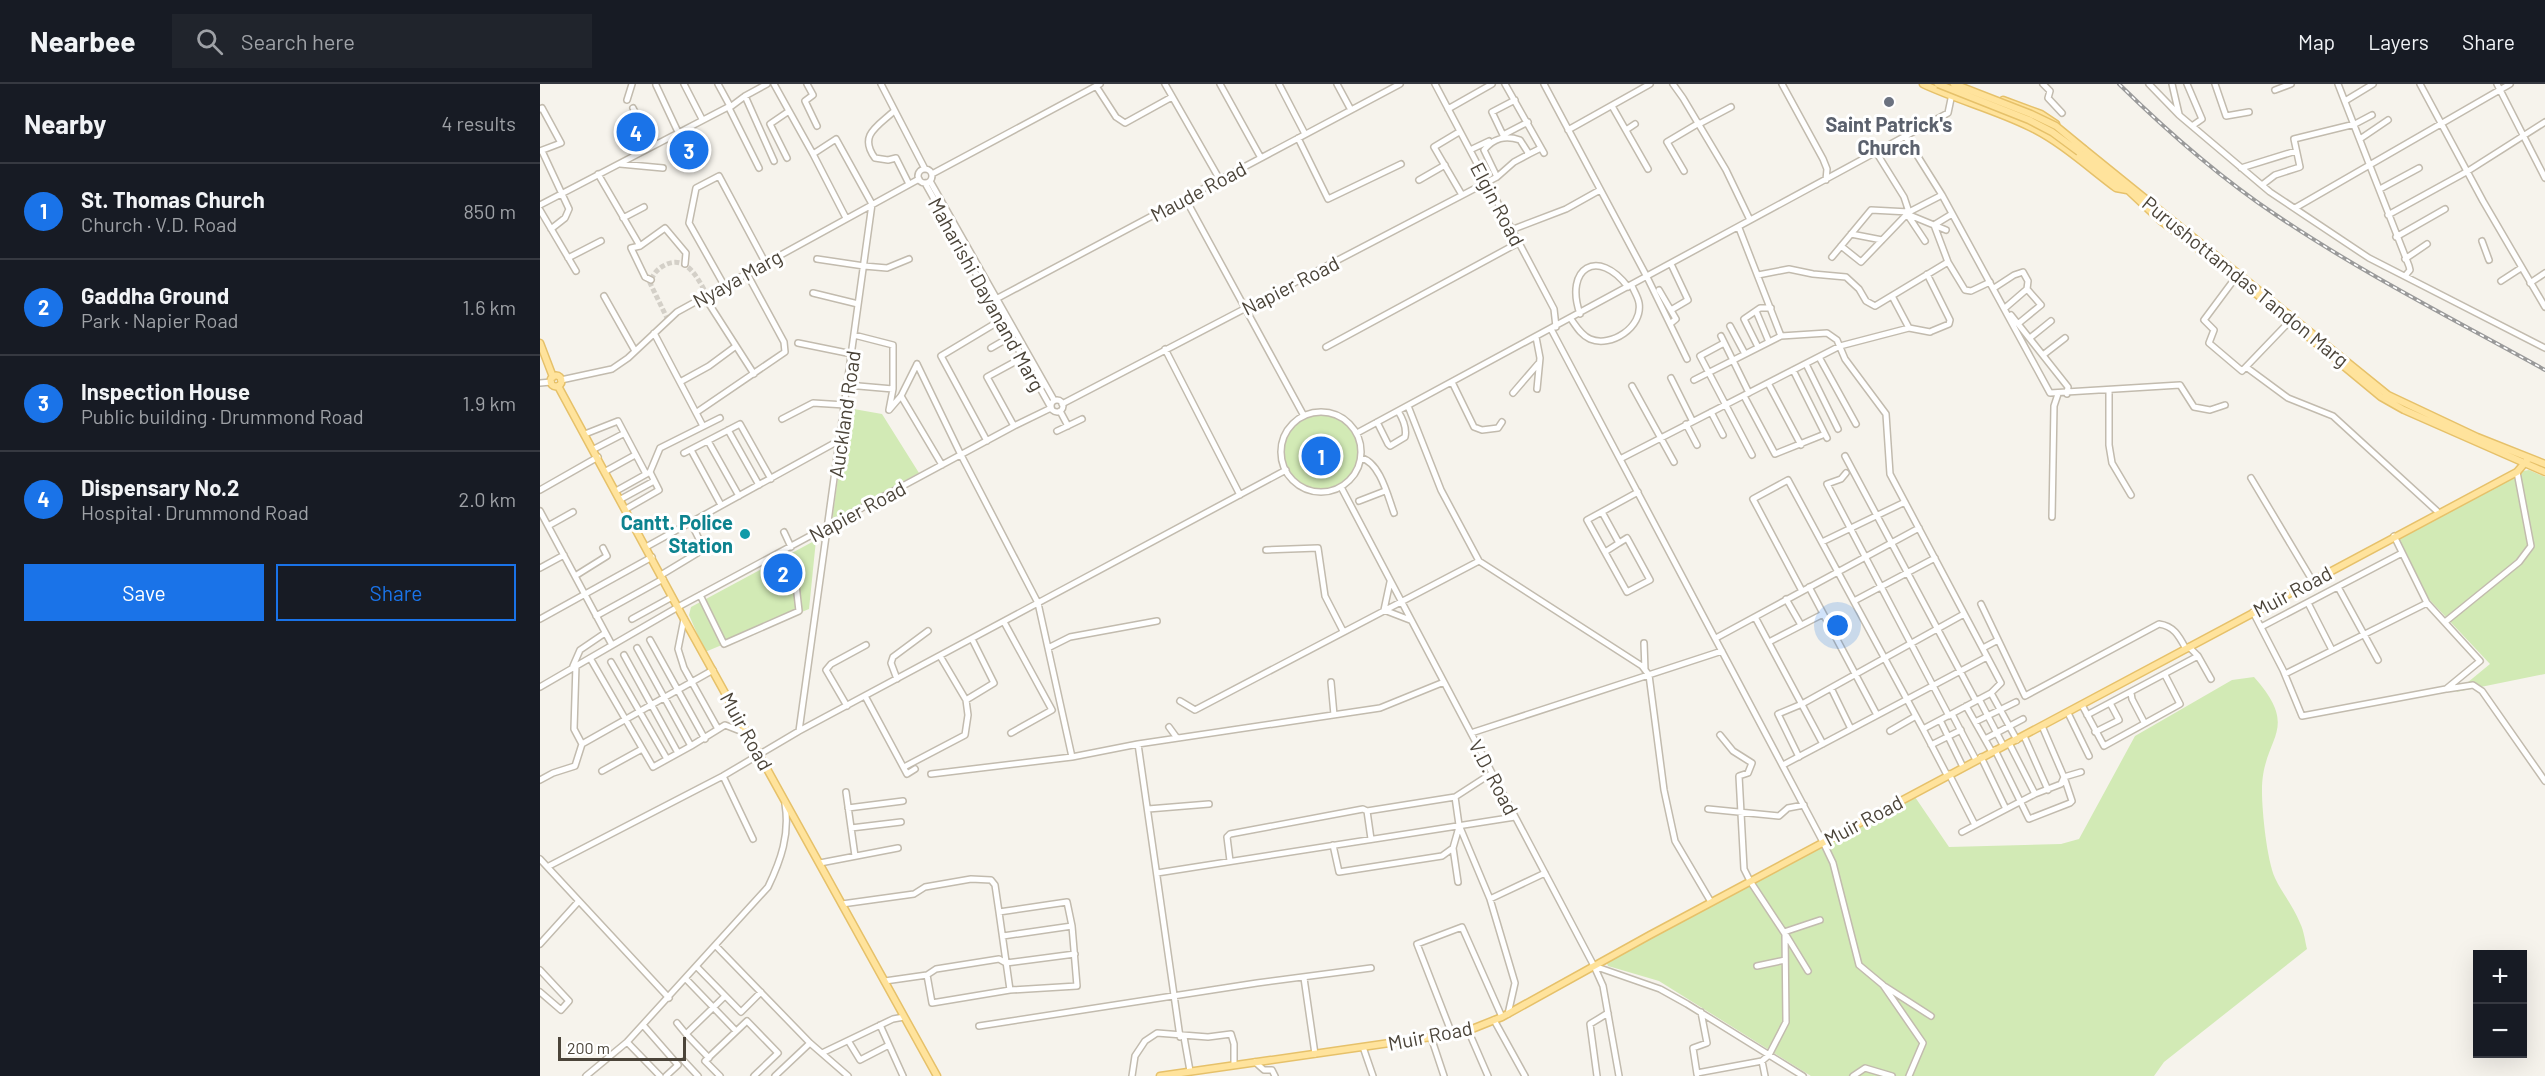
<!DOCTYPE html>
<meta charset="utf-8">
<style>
:root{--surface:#171b24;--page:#20242c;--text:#f1f3f6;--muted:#9ea1a6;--line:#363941;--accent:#1a73e8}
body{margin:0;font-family:Barlow,sans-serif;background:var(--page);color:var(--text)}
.controls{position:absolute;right:18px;bottom:18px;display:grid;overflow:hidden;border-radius:0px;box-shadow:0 6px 24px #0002}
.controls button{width:54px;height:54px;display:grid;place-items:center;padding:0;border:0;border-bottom:2px solid var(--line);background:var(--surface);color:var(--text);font:30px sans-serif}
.scale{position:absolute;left:18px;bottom:15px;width:128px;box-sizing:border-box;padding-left:6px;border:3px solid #4b4439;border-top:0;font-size:16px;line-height:21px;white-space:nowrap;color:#4b4439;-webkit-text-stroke:4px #fff;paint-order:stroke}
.you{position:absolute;left:1298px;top:542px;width:21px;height:21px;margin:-15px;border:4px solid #fff;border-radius:50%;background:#1a73e8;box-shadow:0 0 0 9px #1a73e833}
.badge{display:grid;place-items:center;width:39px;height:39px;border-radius:50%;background:var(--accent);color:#fff;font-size:20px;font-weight:700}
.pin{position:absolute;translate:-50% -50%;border:3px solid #fff;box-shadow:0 2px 6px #0006}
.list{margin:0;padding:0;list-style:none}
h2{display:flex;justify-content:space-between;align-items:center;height:78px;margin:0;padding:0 24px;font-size:26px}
h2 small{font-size:20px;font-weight:400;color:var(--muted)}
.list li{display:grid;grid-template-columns:39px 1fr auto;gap:18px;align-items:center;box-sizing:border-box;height:96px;padding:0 24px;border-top:2px solid var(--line)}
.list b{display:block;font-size:22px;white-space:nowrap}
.list p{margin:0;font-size:20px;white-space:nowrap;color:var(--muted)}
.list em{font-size:20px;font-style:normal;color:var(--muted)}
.actions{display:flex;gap:12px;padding:18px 24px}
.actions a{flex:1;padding:14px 0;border:2px solid var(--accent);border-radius:0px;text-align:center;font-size:21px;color:var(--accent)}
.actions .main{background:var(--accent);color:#fff}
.icon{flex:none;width:33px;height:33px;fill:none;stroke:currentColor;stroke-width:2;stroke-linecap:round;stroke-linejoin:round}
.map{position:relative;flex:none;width:2005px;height:992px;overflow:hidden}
header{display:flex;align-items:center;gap:36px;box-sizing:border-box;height:84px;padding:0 30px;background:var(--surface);border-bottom:2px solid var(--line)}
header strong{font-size:28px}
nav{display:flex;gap:33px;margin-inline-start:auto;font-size:21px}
.search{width:420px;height:54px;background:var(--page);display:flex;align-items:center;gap:15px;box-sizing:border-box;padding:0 21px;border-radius:0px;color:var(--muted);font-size:22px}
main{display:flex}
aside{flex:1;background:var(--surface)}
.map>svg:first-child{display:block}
.green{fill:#d2eab5}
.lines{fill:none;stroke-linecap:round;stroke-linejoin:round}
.minor-tunnel{stroke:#d4d0c8;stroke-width:5;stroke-dasharray:5 2.5;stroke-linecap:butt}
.minor-casing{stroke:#c2bbae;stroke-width:8}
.major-casing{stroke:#e6c16a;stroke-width:9}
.minor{stroke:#fff;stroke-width:5}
.major{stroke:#ffe39c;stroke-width:6}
.rail-casing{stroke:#9a9a9a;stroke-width:4}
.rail{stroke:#fff;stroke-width:1.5;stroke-dasharray:4.5;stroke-linecap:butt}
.major-bridge-casing{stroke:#e6c16a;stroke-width:9;stroke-linecap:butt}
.major-bridge{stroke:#ffe39c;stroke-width:6}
.worship-dot{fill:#6b7280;stroke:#fff;stroke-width:2}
.culture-dot{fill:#0f9aa8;stroke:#fff;stroke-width:2}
.labels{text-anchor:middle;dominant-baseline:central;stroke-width:6;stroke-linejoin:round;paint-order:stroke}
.worship-label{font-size:20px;font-weight:bold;fill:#5b616d;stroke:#fff}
.street-label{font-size:20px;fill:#4b4439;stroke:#fff}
.culture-label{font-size:20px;font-weight:bold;fill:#0d838f;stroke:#fff;text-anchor:end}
</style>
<header>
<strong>Nearbee</strong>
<div class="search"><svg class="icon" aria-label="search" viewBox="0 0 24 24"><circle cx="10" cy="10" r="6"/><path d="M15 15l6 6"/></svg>Search here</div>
<nav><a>Map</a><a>Layers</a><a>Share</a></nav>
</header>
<main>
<aside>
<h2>Nearby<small>4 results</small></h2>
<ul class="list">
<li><span class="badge">1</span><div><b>St. Thomas Church</b><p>Church · V.D. Road</p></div><em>850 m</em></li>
<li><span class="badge">2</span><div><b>Gaddha Ground</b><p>Park · Napier Road</p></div><em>1.6 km</em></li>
<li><span class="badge">3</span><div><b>Inspection House</b><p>Public building · Drummond Road</p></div><em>1.9 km</em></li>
<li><span class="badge">4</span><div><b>Dispensary No.2</b><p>Hospital · Drummond Road</p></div><em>2.0 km</em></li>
</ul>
<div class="actions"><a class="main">Save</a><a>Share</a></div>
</aside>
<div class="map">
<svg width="2005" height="992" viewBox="0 0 2005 992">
<rect width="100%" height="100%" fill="#f6f3ec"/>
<path class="green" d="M 308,324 L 342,330 L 379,389 L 292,436 Z
M744 368a37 37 0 1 1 74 0a37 37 0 1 1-74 0Z
M 1989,386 L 2005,393 L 2005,590 L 1916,608 L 1950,580 L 1887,513 L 1858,453 L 1977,388 Z
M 276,456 L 269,525 L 165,568 L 149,531 L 151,523 Z
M 1714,593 C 1763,648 1721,652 1722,708 C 1722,728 1727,776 1735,794 C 1742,809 1754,823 1760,839 C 1764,847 1765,857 1767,865 L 1624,978 L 1614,992 L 1271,992 L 1119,897 L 1068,882 L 1066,877 L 1375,713 L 1409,763 L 1521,760 L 1539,755 L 1595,652 L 1692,596 Z"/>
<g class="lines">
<path class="minor-tunnel" d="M 128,236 L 110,199 C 113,190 117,185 125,181 C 147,170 158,195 167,211"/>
<g class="minor-casing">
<path id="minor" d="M 144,0 L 162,35
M 178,0 L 190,22
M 234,0 L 249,27 L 230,40 L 247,74
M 267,0 L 273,11 L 265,17 L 277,42
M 341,0 L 385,85
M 625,0 L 680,96
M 680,0 L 721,74
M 739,0 L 765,50
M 797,0 L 811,26
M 895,0 L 1014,225 L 1016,243
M 965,0 L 1004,69
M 1004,0 L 1107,193 L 1147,275
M 1133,0 L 1143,14 L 1186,86 L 1210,136
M 1242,0 L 1283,75 L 1287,85 L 1286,96
M 1503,0 L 1510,7 L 1508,14 L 1522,29
M 1609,0 L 1639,31 L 1730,108 L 1829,174 L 2005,264
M 1632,0 L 1639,30
M 1647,0 L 1662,35 L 1652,42
M 1675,0 L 1686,32 L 1709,28
M 1798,0 L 1869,182 L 1870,186 L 1865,192
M 1880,0 L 1943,117 L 2005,223
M 1957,0 L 2005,94
M 116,1 L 138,48
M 556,2 L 576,33 L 585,39 L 632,13
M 1735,6 L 1751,0
M 205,12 L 234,77
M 87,16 L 92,0
M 1805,17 L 1833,0
M 1072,22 L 1108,85
M 93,24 L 112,62
M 189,24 L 219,84
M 0,25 L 2,24 L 21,59 L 0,67
M 908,25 L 952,0
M 249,27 L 273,70
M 354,27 C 338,42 318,51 335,74 L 348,76 L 356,74 L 369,100
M 1159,40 L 1191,23
M 1028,46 L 1110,0
M 1086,46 L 1095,40
M 919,48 L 894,63 L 922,111
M 963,51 L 988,38
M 963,51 L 952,28 L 975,16
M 1365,52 L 1402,111 L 1510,309 L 1640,301 L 1654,323 L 1670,326 L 1685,321
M 758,54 L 788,115 L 861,80
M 1820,55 L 1848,36
M 930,66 L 949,57
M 2,67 L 29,125 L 25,134 L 11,145
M 80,80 L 123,84
M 1701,84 L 1756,67
M378 92a7 7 0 1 1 14 0a7 7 0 1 1-14 0Z
M 1144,87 L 1127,58 L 1159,39
M 58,90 L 100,162 L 91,164 L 105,193 L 111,196
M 392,90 L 560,0
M 957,93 L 974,78 L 989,70
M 879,96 L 905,81
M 390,97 L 514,316
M 385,99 L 510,322
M 1722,101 L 1735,91 L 1760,83 L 1754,55 L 1815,40 L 1832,31
M 1840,105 L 1879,84
M 645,114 L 764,332
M 0,121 L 190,22 L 189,24 L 205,12 L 227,0
M 1755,124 L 1970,0
M 0,126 L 36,187
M 1848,131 L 1928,87 L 2005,38
M 83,134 L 104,123
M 1199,144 L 1241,252
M 971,146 L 1026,125 L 1060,106
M 1311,150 L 1342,156
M 1856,153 L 1905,125
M 1385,157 L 1367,130 L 1406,146
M 1942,157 L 1949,176
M 100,162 L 125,144 L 146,169 L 145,180
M 1301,162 L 1321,178 L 1369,128 L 1402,111
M 1292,173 L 1331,126 L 1369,128 L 1364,113 L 1336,68
M 28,174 L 61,157
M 277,175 L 324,182 L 347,184 L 369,175
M 1865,175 L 1887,160
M 1408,178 L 1394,141 L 1412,130
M 1387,190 L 1410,236 L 1409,240 L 1392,247
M 1218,191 L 1249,185 L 1273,190 L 1306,193 L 1319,205 L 1326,217 L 1335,222 L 1408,178 L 1425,206 L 1431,207 L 1450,198
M 1696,193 L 1664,236 L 1674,246 L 1669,259 L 1702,287 L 1749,238
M 1961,197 L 1981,184
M 1990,199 L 2005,189
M 184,201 L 149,139 L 156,104 L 179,92 L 225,178
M 1454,204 L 1474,191 L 1483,188 L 1488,197 L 1487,205
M 1119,206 L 1136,235 L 1130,240
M 273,209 L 318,220
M 64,212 L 95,267
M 164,212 L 214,290
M 1352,212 L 1369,244
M 456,215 L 860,0
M 1465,224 L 1487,205 L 1501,221 L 1479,239
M 1131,226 L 1148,216 L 1131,180
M 1216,227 L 1229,258
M 1040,230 C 1024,184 1058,163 1088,203
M 1471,231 L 1528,303 L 1527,310
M 1031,235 C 1036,242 1041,251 1050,255 C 1071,264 1103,243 1099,219 C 1098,213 1094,207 1092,202
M 1190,242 L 1205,270
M 1011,245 L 1283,758 L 1293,779 L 1319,881 L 1343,901 L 1383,959 L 1369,992
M 114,249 L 163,342
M 314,251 L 353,261 L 353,305 L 349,326 L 361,312 L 377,280
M 1181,252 L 1209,309
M 996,253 L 1000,274 L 997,305
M 1490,254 L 1511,237
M 258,259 L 312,270
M 1184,259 L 1160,272 L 1212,371
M 786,263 L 978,159
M 1218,263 L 1204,235 L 1220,224 L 1231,224
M 451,264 L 470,253
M 625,265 L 700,411
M 1503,271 L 1525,254
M 1279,273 L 1316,340
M 377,280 L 421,371 L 498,519 L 532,673
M 1266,280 L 1298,345
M 1706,283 L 1748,314 L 1793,332 L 1898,428
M 1253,286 L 1287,354
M 1131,294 L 1152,336
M 21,296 L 72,285 L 88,274 L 137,228 L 379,95
M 1154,296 L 1241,252 L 1287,249 L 1297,256 L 1305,275 L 1346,330 L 1350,390 L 1461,599 L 1451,609
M 140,298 L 169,282 L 196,262
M 912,298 L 934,343 L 942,346 L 958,344 L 962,338
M 0,299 L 11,298
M 1228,299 L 1261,361
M 307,301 L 353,305
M 1092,302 L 1134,378
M 1569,306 L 1569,361 L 1572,379 L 1591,411
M 973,309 L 998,280
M 361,312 L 402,381
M 1204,312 L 1235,370 L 1285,350
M511 322a6 6 0 1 1 12 0a6 6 0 1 1-12 0Z
M 522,320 L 957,93 L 944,66 C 954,54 965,51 980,56 L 989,70 L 1001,64
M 868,322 L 901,406 L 939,477
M 520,327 L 528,342
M 157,328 L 245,268 L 244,258 L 206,188
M 1171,328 L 1183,351
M741 368a40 40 0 1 1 80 0a40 40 0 1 1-80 0Z
M 242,335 L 273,319 L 305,321
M 837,338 L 848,360 L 850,362 L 865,353 C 867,344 863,335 858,327
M 1146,340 L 1157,361
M 474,342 L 447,293 L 482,274
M 188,346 L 219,401
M 517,347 L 542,335
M 817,349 L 1408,29 L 1412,10
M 45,350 L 78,337 L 106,390
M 168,357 L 199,412
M 447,357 L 401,272 L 461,236
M 54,365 L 83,350
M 151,366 L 181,421
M 144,369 L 200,340 L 231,395
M 1305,372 L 1436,617
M 821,374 C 840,378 848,413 854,429
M 1080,375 L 1300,262 L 1369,244 L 1390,248
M 66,387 L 95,371
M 1306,389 L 1301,395 L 1287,400 L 1409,632
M 1711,394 L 1772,496
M 801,403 L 1054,882 L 1063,902 L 1079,992
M 0,406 L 58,373
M 76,407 L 110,388 L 120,364 L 180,334
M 81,415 L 114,397
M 819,417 L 845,407
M 86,425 L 119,406 L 110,388
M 0,427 L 72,561
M 1062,428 L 1079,459 L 1087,454 L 1110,496 L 1087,508 L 1047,436 L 1098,408
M 1512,433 L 1514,322 L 1518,310
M 8,442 L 33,428
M 244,448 L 251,463
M 1282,458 L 1365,418
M 106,463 L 300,356
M 726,466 L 778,464 L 785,512 L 803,547
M 1065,468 L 1079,459
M 0,484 L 24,471
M 121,491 L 164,465 L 151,439
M 35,492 L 67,472 L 63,464
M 850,498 L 844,526 L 870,536
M 1269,503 L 1337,631
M 1798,503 L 1838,576
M 1262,507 L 1213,415 L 1248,396 L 1383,645
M 160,511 L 184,560 L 259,527 L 254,483 L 236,471
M 1246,515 L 1261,541
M 1314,517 L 1395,474
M 1768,519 L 1792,566
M 1441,520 L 1485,612 L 1619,540 C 1634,542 1639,552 1646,565
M 1713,528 L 1743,586 L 1762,632 L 1906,605 L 1940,577 L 1887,519 L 1854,452
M 56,532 L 123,495
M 1215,533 L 1283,660
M 0,535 L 112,473
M 92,535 L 132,513
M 144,535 L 138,565 L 144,584 L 178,645
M 464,538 L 512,626 L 471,649
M 1905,538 L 1979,478 L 1991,462 L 1977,388
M 1721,543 L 1862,469
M 1176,554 L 1379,444
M 110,556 L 165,655
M 1229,558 L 1283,530
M 1104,559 L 1105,586
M 1649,563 L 1658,572 L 1671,595
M 97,564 L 151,662
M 508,564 L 530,553 L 617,537
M 1443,564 L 1458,556
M 84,571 L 138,669
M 400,572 L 426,616 L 454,599 L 432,555
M 50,574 L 113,683 L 151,662 L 185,641 L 208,650
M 71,578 L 127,675
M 33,582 L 40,566 L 65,549
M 1745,590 L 1887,519
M 357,595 L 351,579 L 353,573 L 388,547
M 791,598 L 794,631
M 0,603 L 138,523 L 474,342 L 511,324
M 1291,604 L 1311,645
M 1907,605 L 1933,601 L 1942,607 L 2005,697
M 1591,609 L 1592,615 L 1604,638
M 325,612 L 367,690 L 375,685
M 1439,615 L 1463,661
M 640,617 L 655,626 L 939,477 L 1102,582 L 1109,591 L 1124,706 L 1135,757 L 1171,818
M 1542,621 L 1564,662 L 1640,620 L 1625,591
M 307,622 L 286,586 L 291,580 L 326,561
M 1426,622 L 1452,668
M 1528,629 L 1549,672
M 1412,630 L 1436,676
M 1547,631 L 1658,572
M 1400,636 L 1423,683
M 1435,638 L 1476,618
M 629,643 L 637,654
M 259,647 L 332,120 L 296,55 L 273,70 L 306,134
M 1350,647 L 1376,632
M 1555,648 L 1579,636 L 1570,619
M 931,649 L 1182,567
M 1484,652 L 1508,706
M 1445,655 L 1483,635
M 1469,659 L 1495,710
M 42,660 L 173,586
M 598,660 L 640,953
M 1391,661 L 1421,646
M 1455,666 L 1489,735 L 1530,719 L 1532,717 L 1524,693 L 1541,688
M 1259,673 L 1238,630 L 1262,620 L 1424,530
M 1441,673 L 1466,725
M 1243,681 L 1447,573
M 364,683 L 425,651 L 428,631 L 426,616
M 62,687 L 102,665
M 952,689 L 915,713 L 919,741 L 950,815 L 975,899 L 968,930
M 391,690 L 532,673 L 598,660 L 840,624 L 904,598
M 1409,690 L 1435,741
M 1407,691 L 1383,645 L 1451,609 L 1477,656
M 183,692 L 213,755
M 0,696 L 13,689 L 35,682 L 42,660 L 34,645 L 36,581
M 306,708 L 315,772
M 308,724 L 363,717
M 608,725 L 669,720
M 1168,725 L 1239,732 L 1248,724 L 1264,721
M 827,727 L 831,755
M 311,744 L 361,738
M 1422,748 L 1495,710 L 1521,700 L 1524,693 L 1502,642
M 793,761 L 799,788 L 902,772 L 913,764 L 919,743
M 913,764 L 918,798
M 0,775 L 129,914
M 690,777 L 687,753 L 690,750 L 823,725 L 827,727 L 915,713
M 280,779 L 358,764
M 9,782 L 183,692 L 259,647 L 746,386
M 617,789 L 975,733
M 950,815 L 1005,789
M 302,820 L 374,810 L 385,803 L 431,795 L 451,796 L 455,801 L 459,828
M 1244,848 L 1280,836
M 1246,851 L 1268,887
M 463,852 L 532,842
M 0,860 L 38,818
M 176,862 L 270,959 L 308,992
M 1054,882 L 1120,905 L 1147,920 L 1263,992
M 1217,882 L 1245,876
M 157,883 L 201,928 L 221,908
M 0,886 L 29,917 L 21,926 L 0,908
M 387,891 L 396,885 L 459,875 L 466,879 L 535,870
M 764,894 L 775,970
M 146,895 L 196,947
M 345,897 L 387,891 L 392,919 L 470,906 L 537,902 L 532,842 L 527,818 L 459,828 L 470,906
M 1346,903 L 1391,932
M 954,936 L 985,992
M 137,939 L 146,950
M 103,941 L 138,981 L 126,992
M 340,941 L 363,992
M 439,942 L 717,899 L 831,884
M 928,946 L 948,992
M 912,950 L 877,860 L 922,843 L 962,933
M 644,953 L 650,987
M 891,953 L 904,992
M 87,958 L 120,992
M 309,958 L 320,976 L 349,961
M 823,963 L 833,992
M 282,969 L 353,935 L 364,933
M 169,974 L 146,950 L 185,912
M 144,977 L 158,992
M 1222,977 L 1225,992
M 715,978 L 724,986 L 732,986 L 735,992
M 1157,989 L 1222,977 L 1229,971 L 1246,938 L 1245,850 L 1210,797 L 1204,785 L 1199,692 L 1208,689 L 1212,679 L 1193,667 L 1180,651
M 1157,990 L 1153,964 L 1167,959 L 1161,928
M 46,992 L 87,958 L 228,803 C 241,776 250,750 245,720
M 180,992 L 165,977 L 207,937 L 238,969 L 214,992
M 235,992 L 270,959
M 592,992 L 595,972 L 605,957 L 617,949 L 668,953 L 691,950 L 694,960 L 694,980
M 1057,992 L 1050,940 L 1068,929
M 1313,992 L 1325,984 L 1352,992"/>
</g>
<g class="major-casing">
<path id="major" d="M 1383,0 C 1417,16 1456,26 1490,43 C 1521,58 1548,83 1576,104 L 1587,106
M 1463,16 L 1501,30 L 1516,40
M 1544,65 L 1848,311 L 1937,353 L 2005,380
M 1539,68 L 1588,106 L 1621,137 L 1696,193 L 1841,313 L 1864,326 L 2005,388
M 0,259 L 13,293
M10.5 297a5.5 5.5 0 1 1 11 0a5.5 5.5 0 1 1-11 0Z
M 18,302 L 144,535 L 397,992
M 620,992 L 912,950 L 932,945 L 962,933 L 1110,851 L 1977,388 L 1989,374"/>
</g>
<use href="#minor" class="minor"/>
<use href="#major" class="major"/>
<g class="rail-casing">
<path id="rail" d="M 1579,0 C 1628,48 1679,93 1736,131 C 1822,189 1915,236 2005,286"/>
</g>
<use href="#rail" class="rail"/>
<g class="major-bridge-casing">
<path id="major-bridge" d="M 1398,0 L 1489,36 L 1512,48 L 1539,68
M 1414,0 L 1491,30 L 1516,42 L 1544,65"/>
</g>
<use href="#major-bridge" class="major-bridge"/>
</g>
<circle class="worship-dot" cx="1349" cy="18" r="6"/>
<circle class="culture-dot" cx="205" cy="450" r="6"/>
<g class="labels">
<g class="worship-label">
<text x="1349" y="40">Saint Patrick's<tspan x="1349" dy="23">Church</tspan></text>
</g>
<g class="street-label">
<text transform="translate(658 107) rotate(-28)">Maude Road</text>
<text transform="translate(958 120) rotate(62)">Elgin Road</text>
<text transform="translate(197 194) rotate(-29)">Nyaya Marg</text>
<text transform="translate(1706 197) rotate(39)">Purushottamdas Tandon Marg</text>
<text transform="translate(750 201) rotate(-27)">Napier Road</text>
<text transform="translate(447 210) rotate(61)">Maharishi Dayanand Marg</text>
<text transform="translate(304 330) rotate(-82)">Auckland Road</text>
<text transform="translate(317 427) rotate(-28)">Napier Road</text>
<text transform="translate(1752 507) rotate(-28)">Muir Road</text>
<text transform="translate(207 647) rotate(61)">Muir Road</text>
<text transform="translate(954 693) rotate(62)">V.D. Road</text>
<text transform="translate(1323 736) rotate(-28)">Muir Road</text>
<text transform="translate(890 951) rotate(-11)">Muir Road</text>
</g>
<g class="culture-label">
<text x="193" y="438">Cantt. Police<tspan x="193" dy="23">Station</tspan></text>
</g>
</g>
</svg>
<div class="controls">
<button>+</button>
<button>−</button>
</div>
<div class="scale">200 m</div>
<div class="you"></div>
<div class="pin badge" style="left:781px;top:372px">1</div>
<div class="pin badge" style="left:243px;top:489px">2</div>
<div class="pin badge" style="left:149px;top:66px">3</div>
<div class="pin badge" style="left:96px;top:48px">4</div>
</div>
</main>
